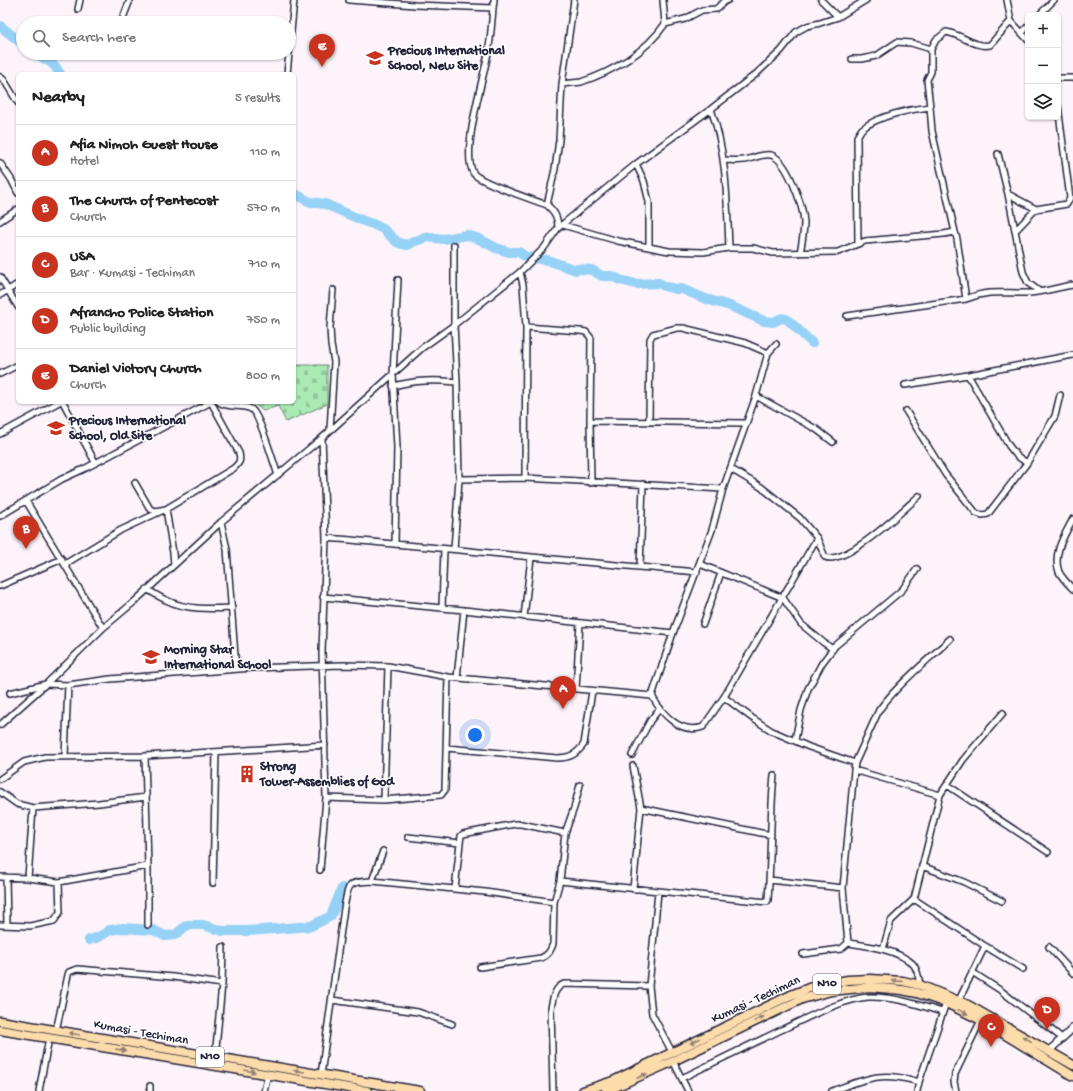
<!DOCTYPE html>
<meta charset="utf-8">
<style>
:root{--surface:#fff;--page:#f6f6f6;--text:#222;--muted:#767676;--line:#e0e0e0;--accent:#c8321e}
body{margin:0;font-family:"Gochi Hand",sans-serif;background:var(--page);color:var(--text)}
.controls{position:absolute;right:12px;top:12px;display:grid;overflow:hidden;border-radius:6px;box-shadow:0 1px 3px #0004}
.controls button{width:36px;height:36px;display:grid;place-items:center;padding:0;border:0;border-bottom:1px solid var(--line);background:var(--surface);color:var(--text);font:20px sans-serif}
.you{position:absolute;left:475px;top:735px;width:14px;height:14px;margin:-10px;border:3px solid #fff;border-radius:50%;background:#1a73e8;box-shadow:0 0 0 6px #1a73e833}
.badge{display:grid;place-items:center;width:26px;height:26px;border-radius:50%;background:var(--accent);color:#fff;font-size:13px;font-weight:700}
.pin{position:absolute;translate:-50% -33px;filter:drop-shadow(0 1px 2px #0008)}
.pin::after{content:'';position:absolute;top:21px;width:14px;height:12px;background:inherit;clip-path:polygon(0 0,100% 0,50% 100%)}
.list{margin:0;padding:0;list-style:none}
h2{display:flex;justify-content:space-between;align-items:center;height:52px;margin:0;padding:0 16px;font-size:17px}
h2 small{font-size:13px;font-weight:400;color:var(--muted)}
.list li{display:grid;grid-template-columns:26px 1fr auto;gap:12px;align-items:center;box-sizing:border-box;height:56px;padding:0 16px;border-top:1px solid var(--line)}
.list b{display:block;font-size:15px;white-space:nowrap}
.list p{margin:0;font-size:13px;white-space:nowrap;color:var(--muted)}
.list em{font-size:13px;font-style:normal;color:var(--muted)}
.icon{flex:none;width:22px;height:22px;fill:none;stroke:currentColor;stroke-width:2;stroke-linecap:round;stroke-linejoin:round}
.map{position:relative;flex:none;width:1073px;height:1091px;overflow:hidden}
.search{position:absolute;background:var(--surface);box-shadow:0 1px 3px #0004;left:16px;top:16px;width:280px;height:44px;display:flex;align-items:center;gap:10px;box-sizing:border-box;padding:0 14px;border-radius:22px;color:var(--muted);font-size:15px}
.panel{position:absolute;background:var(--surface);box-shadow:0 1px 3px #0004;left:16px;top:72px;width:280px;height:332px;border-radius:6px}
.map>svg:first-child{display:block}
.cemetery{fill:url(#cemetery-stones);stroke:#668678}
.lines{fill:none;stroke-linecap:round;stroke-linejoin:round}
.river{stroke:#96d1f6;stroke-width:10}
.minor-casing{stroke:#22223b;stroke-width:8}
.tertiary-casing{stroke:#22223b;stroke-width:9}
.trunk-casing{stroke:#22223b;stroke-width:11}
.minor{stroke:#fff;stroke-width:5}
.tertiary{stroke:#fff;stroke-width:6}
.trunk{stroke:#fddcac;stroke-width:8}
.oneway{fill:#907f74}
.labels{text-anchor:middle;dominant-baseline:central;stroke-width:3;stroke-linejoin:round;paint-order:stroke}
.shield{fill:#fff;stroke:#646476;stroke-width:1}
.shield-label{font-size:12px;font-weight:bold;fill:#22223b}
.poi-label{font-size:13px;font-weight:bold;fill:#22223b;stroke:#fff;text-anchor:start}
.street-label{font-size:13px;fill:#22223b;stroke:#fff}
</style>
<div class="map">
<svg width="1073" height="1091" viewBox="0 0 1073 1091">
<defs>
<pattern id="cemetery-stones" width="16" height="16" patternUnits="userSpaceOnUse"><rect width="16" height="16" fill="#aaebb4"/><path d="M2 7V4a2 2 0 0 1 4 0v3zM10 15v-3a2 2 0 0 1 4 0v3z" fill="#92c99c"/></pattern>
</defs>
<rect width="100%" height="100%" fill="#fdf3fa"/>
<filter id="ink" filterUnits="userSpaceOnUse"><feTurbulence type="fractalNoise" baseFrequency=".025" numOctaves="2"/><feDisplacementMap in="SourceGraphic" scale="8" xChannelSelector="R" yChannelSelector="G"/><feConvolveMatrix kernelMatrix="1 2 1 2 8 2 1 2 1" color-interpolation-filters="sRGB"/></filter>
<g filter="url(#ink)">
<path class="cemetery" d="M 294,365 L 327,365 L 327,404 L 286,422 L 278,406 L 263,411 L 253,403 L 235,402 L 294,402 Z"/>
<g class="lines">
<path class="river" d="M 0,26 L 23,44
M 35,53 C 46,61 53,60 60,74
M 294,193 L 310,202 L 325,204 L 366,222 L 373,224 L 383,229 L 397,242 L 402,244 L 408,245 L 415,241 L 428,237 L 444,239 L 467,235 L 479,239 L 496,248 L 509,252 L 519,252 L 526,257 L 547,260 L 576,270 L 578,269 L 592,270 L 602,276 L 612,276 L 620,280 L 636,284 L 659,283 L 664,286 L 676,289 L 682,289 L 706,299 L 730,306 L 764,321 L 773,322 C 779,320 781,316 788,320 L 812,343
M 89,940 L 99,937 L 110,930 L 123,928 L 153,930 L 165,936 L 175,935 L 187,925 L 203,925 L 223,931 L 248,931 L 311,926 L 331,916 L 342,888"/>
<g class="minor-casing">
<path id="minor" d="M 349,0 L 415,5 L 493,8 C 492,21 491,34 489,47 C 486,72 459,154 474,174 C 482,183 533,200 547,205 C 555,212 558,218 558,228
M 663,0 L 665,24 L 685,19 L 702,10 L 716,9 L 724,2 L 728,0
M 821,0 L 838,17
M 1007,0 L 1011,21 L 1028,40
M 493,8 L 494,0
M 78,9 L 80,0
M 1039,15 L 1054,0
M 121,23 L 130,0
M 1022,33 L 1028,26
M 852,59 L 862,59 L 876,56 L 897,42 L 911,43 L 931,49
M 287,74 L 294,0
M 0,77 L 4,80 L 18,103
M 1058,78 L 1073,78
M 562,84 C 568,83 575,83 581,82 C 612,72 646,52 665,24
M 711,109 C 727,153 727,202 729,248
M 998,154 L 1008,194 L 1023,272 L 1028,283 L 1039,291
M 723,160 C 730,160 737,161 744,160 C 753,159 762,153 771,155 C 788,160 803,207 804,222 C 804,233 802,243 800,253
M 0,163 L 11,179 L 18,193
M 636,164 L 644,181 L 649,202 L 649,246
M 1008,194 L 1036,209
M 547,205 L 555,169 L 559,140 L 562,84 L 574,0
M 0,221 L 18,209
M 563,225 L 618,241 L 669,251 L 703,252 L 729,248 L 753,248 L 773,253 L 838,252 L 865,241 L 944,234 L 955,232 L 957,239 L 966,299
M 1015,231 L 1036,209 L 1067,204 L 1070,198 L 1058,106
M 955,232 L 932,131 L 930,107 L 927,80 L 931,72 L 931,49 L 936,40 L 946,32 C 961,34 975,48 990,45 L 1011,21
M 858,244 L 857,137 C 859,134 860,131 862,129 C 877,116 911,109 930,107
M 454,245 L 454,325 L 457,382 L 459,479 L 454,549
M 520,272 L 523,285 L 526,327 L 525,478
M 0,277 L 18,307
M 0,295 L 18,284
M 847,316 L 966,299 C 991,289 1005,294 1030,293 C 1044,292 1059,287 1073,285
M 526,327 L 580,331 L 586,332 L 591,338 L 590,421 L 591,483
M 776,344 L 768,353 L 756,396 L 723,489 L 712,530 L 673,633 L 652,696 C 661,713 680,735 703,727 L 724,697 L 817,538
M 0,374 L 18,365
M 968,375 L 1009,446 L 1017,456 L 1027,463
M 905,385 L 968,375 L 1073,355
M 393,386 C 417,380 433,380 457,382
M 756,396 L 816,429 L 833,442
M 63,402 L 95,462
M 219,402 C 229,409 241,404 251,409 C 259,413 274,464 278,475
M 906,411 L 945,474 L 976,513 L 982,515 L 988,514 L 1027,463 L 1055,416 L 1060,395
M 590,421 L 745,423
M 649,422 L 650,339 L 653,334 L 677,328 L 683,328 L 745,343 L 768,353
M 330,430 L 334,362 L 331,345 L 330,327 L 333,290
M 0,434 L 59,402
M 731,469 L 761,487 L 800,518 L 817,538 L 825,557 C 846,566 903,510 919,496
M 459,479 L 525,478 L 723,489
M 135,483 L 150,509 L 155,511 L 166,509 L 173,553 L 174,565
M 26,501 L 103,628
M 0,516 L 62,479 L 84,469 L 211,402
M 1073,519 C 1065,534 1052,554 1059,572 C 1062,578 1068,584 1073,589
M 221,522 L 227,549 L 236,669
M 326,538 C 449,548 573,562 697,572
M 395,544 L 397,447 L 393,374 L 398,280
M 65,564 L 121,530 L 166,509 L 234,468 C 239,463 241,461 239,453 L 211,402
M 700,564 L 783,598 L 801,624 L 824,643 L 833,649
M 640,567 L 643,484
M 0,586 L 62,559
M 147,589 C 153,593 159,597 166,600 C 186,610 210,609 232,608
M 323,597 L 464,610 L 673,633
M 442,608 L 444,549
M 524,617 L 531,558
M 703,624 L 721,573
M 457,678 L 464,610
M 576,689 L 580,623
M 10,693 L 46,684 L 68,685 L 110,679 L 252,668 L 342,665 L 388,666 L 448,677 L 652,696
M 724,697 L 752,718 L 772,731 L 809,747 L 855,763
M 0,725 L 46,684 L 103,628 L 134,602 L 221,522 L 322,438 L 422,348 L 454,325 L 520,272 L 544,248 L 558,228 L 636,164 L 711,109 L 756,74 L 781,51 L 796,32 L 807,26 L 820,23 L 838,17 L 866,0
M 795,740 L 801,710 L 808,689 L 822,663 L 835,646 L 902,590 L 917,569
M 447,748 L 557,758 C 570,758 577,754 584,744 L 592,691
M 632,755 L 650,721 L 660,708
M 65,756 L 68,685
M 145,756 L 148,866 L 148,925
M 633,766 L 641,808 L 633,889
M 854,770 L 940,795
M 0,779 L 24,762 L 45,757 L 145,756 L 325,745
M 947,785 L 1048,852
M 0,792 L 17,804 L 33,808 L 99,803 L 146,797
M 326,798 L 384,800 L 441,795 L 445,790 L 448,677
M 384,800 L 388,666
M 641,808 L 771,835
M 408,837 L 460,843
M 922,866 L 964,882 L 1002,901
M 320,870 L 326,798 L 322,652 L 326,538 L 322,438
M 0,877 L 28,878 L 59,882 L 148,866
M 6,877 L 7,925
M 28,878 L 33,808
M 769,880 L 843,888
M 372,881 L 383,851
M 560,881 L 767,902 L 768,900 C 771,858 770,817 774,775
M 213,883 L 216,752
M 455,889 L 460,843 L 461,836 L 463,834 L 515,824 L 521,824 L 565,833
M 658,892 L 649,986 L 652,1014 L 672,1052
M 914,899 L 985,946 L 1023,969
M 0,925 L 30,926 L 54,921 L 60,912 L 59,882
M 848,943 C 868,946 897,949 913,964 C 918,970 919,978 920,985
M 1049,947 L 1073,973
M 883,949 L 891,921 L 914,899 L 940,795 L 963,760 L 1003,713
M 803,954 L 841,949 L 848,943 L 843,888 L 854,770 L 855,763 L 879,710 C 899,683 926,662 950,639
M 480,967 L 541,958 C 548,955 550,952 553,944 L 554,902 L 560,881 L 565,833 L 574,808 L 580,785
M 972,972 L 1000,990 L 1062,1038
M 332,1000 L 418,1012 L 452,1024
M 959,1000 L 985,946
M 56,1031 L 68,975 L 69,972 L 77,969 L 173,977 L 222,984
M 215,1058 L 222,984 L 223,947
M 673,1061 L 688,1091
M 321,1075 L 344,908 C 349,884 346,882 372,881 L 485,892 L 554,902
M 682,1078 C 715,1062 748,1046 781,1030 C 805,1019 842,999 868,997 C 893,996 919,1005 942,1012
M 39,1091 L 49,1038
M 150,1091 L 150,1086
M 264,1091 L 268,1074
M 553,1091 L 551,1008 C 553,998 554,988 564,984 L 649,986
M 832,1091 C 868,1078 881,1071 919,1082
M 917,1091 L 919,1082 L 946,1003
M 956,1091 L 954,1082 L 955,1074 L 981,1020"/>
</g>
<g class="tertiary-casing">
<path id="tertiary" d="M 1049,1051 L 1073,1028"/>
</g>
<g class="trunk-casing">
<path id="trunk" d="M 0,1021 L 420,1091
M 0,1030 L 367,1091
M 583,1091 L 613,1081 L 791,995 L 817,985 L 848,980 L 870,979 L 903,981 L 920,985 L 968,1005 L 1073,1065
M 606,1091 L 665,1065 L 802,999 L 831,991 L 870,987 L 902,990 L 917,993 L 946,1003 L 981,1020 L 1073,1076"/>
</g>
<use href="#minor" class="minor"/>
<use href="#tertiary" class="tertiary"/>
<use href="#trunk" class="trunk"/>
</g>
<defs><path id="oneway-solid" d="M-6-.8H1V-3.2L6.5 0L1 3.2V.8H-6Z"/></defs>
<g class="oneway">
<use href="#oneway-solid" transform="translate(897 981) rotate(-176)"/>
<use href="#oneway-solid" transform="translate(963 1012) rotate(26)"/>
<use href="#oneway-solid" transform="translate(759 1019) rotate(-26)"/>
<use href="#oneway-solid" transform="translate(74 1034) rotate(-170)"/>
<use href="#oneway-solid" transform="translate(1027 1039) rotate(-151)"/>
<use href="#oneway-solid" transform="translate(695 1041) rotate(153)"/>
<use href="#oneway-solid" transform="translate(121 1050) rotate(9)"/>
<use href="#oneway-solid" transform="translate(250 1071) rotate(10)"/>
<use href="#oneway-solid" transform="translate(299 1071) rotate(-171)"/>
<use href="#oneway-solid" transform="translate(642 1076) rotate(-25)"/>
</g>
</g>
<defs>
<g id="school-bare" transform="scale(1.38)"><path d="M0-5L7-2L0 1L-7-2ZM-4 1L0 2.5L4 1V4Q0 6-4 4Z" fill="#c8321e" stroke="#fff" stroke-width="2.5" paint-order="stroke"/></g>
<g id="building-bare" transform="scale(1.38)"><path d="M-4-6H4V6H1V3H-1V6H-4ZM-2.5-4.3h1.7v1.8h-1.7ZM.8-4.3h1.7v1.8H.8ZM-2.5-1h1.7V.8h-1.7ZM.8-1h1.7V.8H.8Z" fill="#c8321e" stroke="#fff" stroke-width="2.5" paint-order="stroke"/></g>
</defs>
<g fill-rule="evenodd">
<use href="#school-bare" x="375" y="58"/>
<use href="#school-bare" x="56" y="428"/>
<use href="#school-bare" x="151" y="657"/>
<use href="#building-bare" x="247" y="774"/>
</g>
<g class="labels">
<g class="shield">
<rect x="813" y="974" width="28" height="20" rx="3"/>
<rect x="196" y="1047" width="28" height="20" rx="3"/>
</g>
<g class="shield-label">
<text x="827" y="984">N10</text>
<text x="210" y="1057">N10</text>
</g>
<g class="poi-label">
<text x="388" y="51">Precious International<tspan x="388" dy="15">School, New Site</tspan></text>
<text x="69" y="421">Precious International<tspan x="69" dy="15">School, Old Site</tspan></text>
<text x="164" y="650">Morning Star<tspan x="164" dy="15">International School</tspan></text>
<text x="260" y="767">Strong<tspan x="260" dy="15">Tower-Assemblies of God</tspan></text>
</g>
<g class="street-label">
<text transform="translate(756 1000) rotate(-25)">Kumasi - Techiman</text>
<text transform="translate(141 1033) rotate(10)">Kumasi - Techiman</text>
</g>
</g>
</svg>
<div class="controls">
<button>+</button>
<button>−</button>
<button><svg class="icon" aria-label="layers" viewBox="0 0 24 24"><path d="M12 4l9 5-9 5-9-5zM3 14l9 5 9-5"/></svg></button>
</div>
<div class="you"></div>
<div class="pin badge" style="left:563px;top:709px">A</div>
<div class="pin badge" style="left:26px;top:549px">B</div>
<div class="pin badge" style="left:991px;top:1047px">C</div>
<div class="pin badge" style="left:1047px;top:1030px">D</div>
<div class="pin badge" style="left:322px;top:67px">E</div>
<div class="search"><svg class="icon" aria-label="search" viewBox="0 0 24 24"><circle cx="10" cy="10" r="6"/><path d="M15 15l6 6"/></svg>Search here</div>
<section class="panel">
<h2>Nearby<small>5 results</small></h2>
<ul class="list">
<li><span class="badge">A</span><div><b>Afia Nimoh Guest House</b><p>Hotel</p></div><em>110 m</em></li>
<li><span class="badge">B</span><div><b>The Church of Pentecost</b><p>Church</p></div><em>570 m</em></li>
<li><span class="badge">C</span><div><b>USA</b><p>Bar · Kumasi - Techiman</p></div><em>710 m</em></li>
<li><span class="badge">D</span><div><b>Afrancho Police Station</b><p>Public building</p></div><em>750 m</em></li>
<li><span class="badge">E</span><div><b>Daniel Victory Church</b><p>Church</p></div><em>800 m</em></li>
</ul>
</section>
</div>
